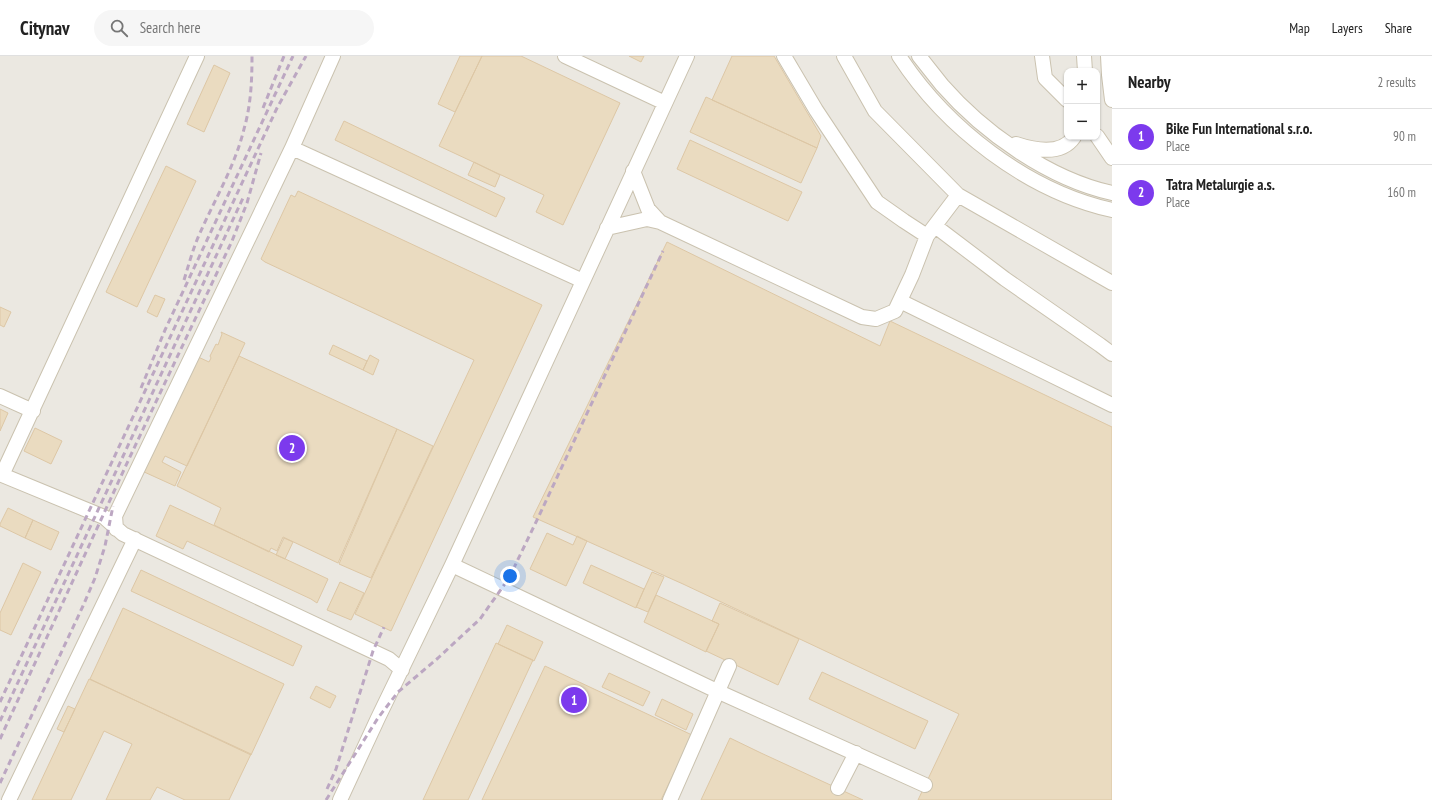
<!DOCTYPE html>
<meta charset="utf-8">
<style>
:root{--surface:#fff;--page:#f6f6f6;--text:#222;--muted:#767676;--line:#e0e0e0;--accent:#7c3aed}
body{margin:0;font-family:"PT Sans Narrow",sans-serif;background:var(--page);color:var(--text)}
.controls{position:absolute;right:12px;top:12px;display:grid;overflow:hidden;border-radius:8px;box-shadow:0 1px 3px #0004}
.controls button{width:36px;height:36px;display:grid;place-items:center;padding:0;border:0;border-bottom:1px solid var(--line);background:var(--surface);color:var(--text);font:20px sans-serif}
.you{position:absolute;left:510px;top:520px;width:14px;height:14px;margin:-10px;border:3px solid #fff;border-radius:50%;background:#1a73e8;box-shadow:0 0 0 6px #1a73e833}
.badge{display:grid;place-items:center;width:26px;height:26px;border-radius:50%;background:var(--accent);color:#fff;font-size:13px;font-weight:700}
.pin{position:absolute;translate:-50% -50%;border:2px solid #fff;box-shadow:0 1px 4px #0006}
.list{margin:0;padding:0;list-style:none}
h2{display:flex;justify-content:space-between;align-items:center;height:52px;margin:0;padding:0 16px;font-size:17px}
h2 small{font-size:13px;font-weight:400;color:var(--muted)}
.list li{display:grid;grid-template-columns:26px 1fr auto;gap:12px;align-items:center;box-sizing:border-box;height:56px;padding:0 16px;border-top:1px solid var(--line)}
.list b{display:block;font-size:15px;white-space:nowrap}
.list p{margin:0;font-size:13px;white-space:nowrap;color:var(--muted)}
.list em{font-size:13px;font-style:normal;color:var(--muted)}
.icon{flex:none;width:22px;height:22px;fill:none;stroke:currentColor;stroke-width:2;stroke-linecap:round;stroke-linejoin:round}
.map{position:relative;flex:none;width:1112px;height:744px;overflow:hidden}
header{display:flex;align-items:center;gap:24px;box-sizing:border-box;height:56px;padding:0 20px;background:var(--surface);border-bottom:1px solid var(--line)}
header strong{font-size:19px}
nav{display:flex;gap:22px;margin-inline-start:auto;font-size:14px}
.search{width:280px;height:36px;background:var(--page);display:flex;align-items:center;gap:10px;box-sizing:border-box;padding:0 14px;border-radius:22px;color:var(--muted);font-size:15px}
main{display:flex}
aside{flex:1;background:var(--surface)}
.map>svg:first-child{display:block}
.industrial{fill:#ebe8e1;fill-rule:evenodd}
.building{fill:#eadbc0;stroke:#ddc7a5}
.lines{fill:none;stroke-linecap:round;stroke-linejoin:round}
.minor-casing{stroke:#cac2af;stroke-width:16}
.minor{stroke:#fff;stroke-width:14}
.rail{stroke:#bca7c2;stroke-width:3;stroke-dasharray:6 4;stroke-linecap:butt}
</style>
<header>
<strong>Citynav</strong>
<div class="search"><svg class="icon" aria-label="search" viewBox="0 0 24 24"><circle cx="10" cy="10" r="6"/><path d="M15 15l6 6"/></svg>Search here</div>
<nav><a>Map</a><a>Layers</a><a>Share</a></nav>
</header>
<main>
<div class="map">
<svg width="1112" height="744" viewBox="0 0 1112 744">
<rect width="100%" height="100%" fill="#faf7e8"/>
<path class="industrial" d="M 0,0 L 1112,0 L 1112,744 L 0,744 ZM 1067,15 L 1097,15 L 1097,81 L 1067,81 Z"/>
<path class="building" d="M 460,0 L 482,0 L 455,56 L 438,48 Z
M 482,0 L 521,0 L 620,47 L 563,169 L 536,156 L 544,139 L 439,90 Z
M 629,0 L 644,0 L 641,6 Z
M 732,0 L 774,0 L 821,80 L 817,92 L 712,44 Z
M 214,9 L 230,17 L 204,76 L 187,68 Z
M 706,41 L 817,92 L 801,127 L 690,76 Z
M 344,65 L 505,142 L 496,161 L 335,84 Z
M 690,84 L 802,136 L 788,165 L 677,113 Z
M 474,106 L 500,119 L 495,131 L 468,119 Z
M 166,110 L 196,125 L 137,251 L 106,236 Z
M 298,135 L 542,249 L 391,575 L 355,558 L 474,304 L 265,206 L 261,203 L 291,139 L 295,141 Z
M 667,186 L 880,290 L 890,265 L 1112,371 L 1112,744 L 918,744 L 959,658 L 683,528 L 533,461 Z
M 155,239 L 165,243 L 157,261 L 147,256 Z
M 0,251 L 11,256 L 4,271 L 0,269 Z
M 221,276 L 245,287 L 187,410 L 165,400 L 162,406 L 181,416 L 175,430 L 142,415 L 196,300 L 209,306 L 211,302 L 210,300 L 216,288 L 218,289 L 222,278 Z
M 333,289 L 367,305 L 363,314 L 329,298 Z
M 370,299 L 379,304 L 373,319 L 363,314 Z
M 239,300 L 397,373 L 338,507 L 283,481 L 277,495 L 271,492 L 269,496 L 214,469 L 221,452 L 177,430 Z
M 0,353 L 8,357 L 0,375 Z
M 35,372 L 62,385 L 51,408 L 24,395 Z
M 397,373 L 433,390 L 371,522 L 339,508 Z
M 170,449 L 328,523 L 317,547 L 311,543 L 187,485 L 183,493 L 156,480 Z
M 8,452 L 33,464 L 25,482 L 0,470 L 0,468 Z
M 33,464 L 59,476 L 51,494 L 25,482 Z
M 547,477 L 573,489 L 577,480 L 587,485 L 566,530 L 530,513 Z
M 284,482 L 293,486 L 285,503 L 276,499 Z
M 23,507 L 41,516 L 11,579 L 0,574 L 0,557 Z
M 591,509 L 644,533 L 636,552 L 583,527 Z
M 141,514 L 302,590 L 293,610 L 131,535 Z
M 652,516 L 664,521 L 648,556 L 636,551 Z
M 340,526 L 364,537 L 351,564 L 327,554 Z
M 656,539 L 719,568 L 706,596 L 644,566 Z
M 720,547 L 799,583 L 778,629 L 706,595 L 719,568 L 712,565 Z
M 123,552 L 284,628 L 251,699 L 90,623 Z
M 507,569 L 543,586 L 534,605 L 498,588 Z
M 496,587 L 533,604 L 468,744 L 423,744 Z
M 545,610 L 692,679 L 661,744 L 482,744 Z
M 822,616 L 928,665 L 915,693 L 809,643 Z
M 609,617 L 650,636 L 643,650 L 602,631 Z
M 89,623 L 251,698 L 229,744 L 185,744 L 157,731 L 150,744 L 106,744 L 132,688 L 104,675 L 71,744 L 32,744 Z
M 316,630 L 336,640 L 330,652 L 310,642 Z
M 662,643 L 693,658 L 686,674 L 655,659 Z
M 68,650 L 75,653 L 64,676 L 57,673 Z
M 730,682 L 761,697 L 863,744 L 701,744 Z"/>
<g class="lines">
<g class="minor-casing">
<path id="minor" d="M 197,0 L 2,419 L 104,461 L 123,478 L 389,603 L 402,614
M 333,0 L 292,92 L 583,225
M 565,0 L 665,47
M 784,0 L 816,54 L 877,146 L 904,165 L 927,180
M 844,0 L 875,55 L 958,139 L 1112,227
M 899,0 C 946,72 1027,135 1112,154
M 919,0 C 927,10 934,19 942,29 C 984,77 1049,123 1112,137
M 1042,0 L 1045,22 L 1067,44
M 1084,0 L 1085,15
M 1108,0 L 1109,19 L 1112,44
M 1097,80 L 1112,102
M 1016,88 C 1034,94 1061,100 1074,81
M 633,115 L 648,153 L 660,166 L 862,261 L 876,263 L 895,255 L 912,219 L 927,180 L 958,139
M 935,170 L 1005,223 L 1100,289 L 1112,298
M 607,172 L 647,163 L 660,166
M 900,245 L 1112,349
M 0,340 L 33,355
M 116,473 L 115,460 L 292,92
M 452,509 L 719,636 L 925,729
M 838,732 L 856,697
M 9,744 L 135,483
M 340,744 L 378,662 L 452,509 L 687,0
M 670,744 L 729,610"/>
</g>
<use href="#minor" class="minor"/>
<path class="rail" d="M 263,52 L 284,0
M 184,224 C 189,208 193,192 200,177 C 215,143 235,110 244,73 C 251,49 252,24 252,0
M 141,332 L 165,274 L 293,0
M 0,646 L 277,52 L 306,0
M 0,665 L 243,142
M 0,683 L 128,405 L 232,185 L 247,147 L 261,97
M 0,727 L 83,550 L 95,522 L 105,490 L 113,450
M 327,733 L 336,713 L 373,595 L 384,571
M 326,744 L 378,662 L 398,636 L 438,602 L 480,563 L 509,522 L 538,462 L 663,195"/>
</g>
</svg>
<div class="controls">
<button>+</button>
<button>−</button>
</div>
<div class="you"></div>
<div class="pin badge" style="left:574px;top:644px">1</div>
<div class="pin badge" style="left:292px;top:392px">2</div>
</div>
<aside>
<h2>Nearby<small>2 results</small></h2>
<ul class="list">
<li><span class="badge">1</span><div><b>Bike Fun International s.r.o.</b><p>Place</p></div><em>90 m</em></li>
<li><span class="badge">2</span><div><b>Tatra Metalurgie a.s.</b><p>Place</p></div><em>160 m</em></li>
</ul>
</aside>
</main>
